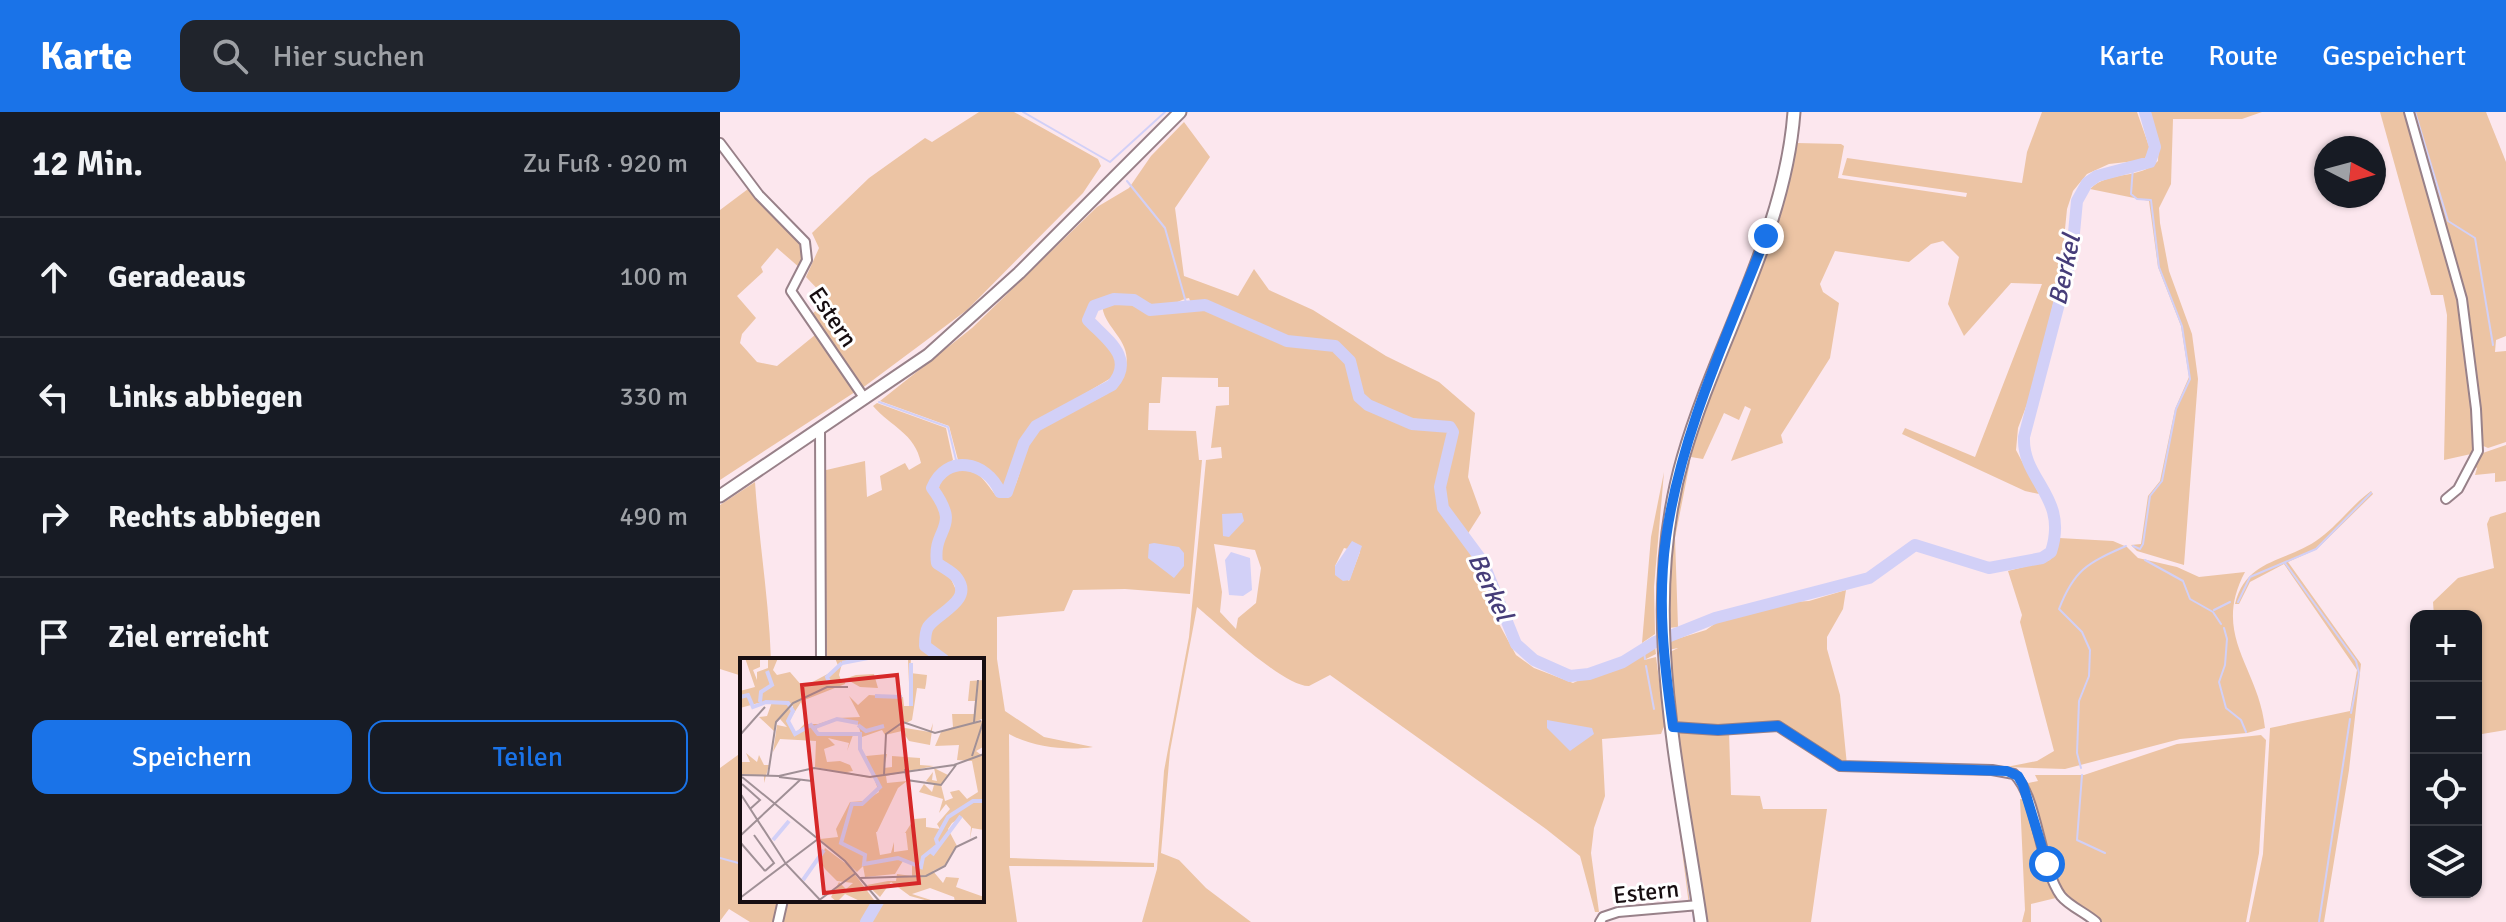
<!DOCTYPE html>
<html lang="de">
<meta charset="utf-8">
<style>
:root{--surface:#171b24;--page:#20242c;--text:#f1f3f6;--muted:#9ea1a6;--line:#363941;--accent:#1a73e8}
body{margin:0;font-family:Signika,sans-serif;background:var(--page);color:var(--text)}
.controls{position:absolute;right:24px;bottom:24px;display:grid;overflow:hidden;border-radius:16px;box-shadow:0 2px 6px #0004}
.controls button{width:72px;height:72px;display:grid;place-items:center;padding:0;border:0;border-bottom:2px solid var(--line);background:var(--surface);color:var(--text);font:40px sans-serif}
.compass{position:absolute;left:1594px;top:24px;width:72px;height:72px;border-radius:50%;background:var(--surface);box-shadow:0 2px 6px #0004;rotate:96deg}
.stop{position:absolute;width:24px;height:24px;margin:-18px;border:6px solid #1a73e8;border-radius:50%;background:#fff}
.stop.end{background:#1a73e8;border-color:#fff;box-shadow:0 2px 8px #0008}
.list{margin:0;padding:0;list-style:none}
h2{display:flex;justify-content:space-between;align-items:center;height:104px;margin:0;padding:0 32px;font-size:34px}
h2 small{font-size:26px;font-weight:400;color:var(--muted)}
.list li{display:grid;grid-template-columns:52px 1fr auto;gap:24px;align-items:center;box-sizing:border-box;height:120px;padding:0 32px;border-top:2px solid var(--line)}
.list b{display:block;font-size:30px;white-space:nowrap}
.list em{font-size:26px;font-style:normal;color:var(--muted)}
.actions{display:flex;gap:16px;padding:24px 32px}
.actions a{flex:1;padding:18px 0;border:2px solid var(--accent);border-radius:16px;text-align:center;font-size:28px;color:var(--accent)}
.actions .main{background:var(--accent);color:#fff}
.icon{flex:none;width:44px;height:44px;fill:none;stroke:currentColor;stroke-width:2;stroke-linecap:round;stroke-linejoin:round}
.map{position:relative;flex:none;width:1786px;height:810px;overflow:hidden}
header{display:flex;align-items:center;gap:48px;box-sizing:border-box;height:112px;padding:0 40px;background:var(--accent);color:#fff}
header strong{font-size:38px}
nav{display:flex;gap:44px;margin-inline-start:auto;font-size:28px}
.search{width:560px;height:72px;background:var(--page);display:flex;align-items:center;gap:20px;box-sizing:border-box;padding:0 28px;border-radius:16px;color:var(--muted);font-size:30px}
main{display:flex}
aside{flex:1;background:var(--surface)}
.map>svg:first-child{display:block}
.green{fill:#ecc4a4;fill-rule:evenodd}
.water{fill:#d2d0f7}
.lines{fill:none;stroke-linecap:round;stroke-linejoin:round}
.stream{stroke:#d2d0f7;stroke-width:2}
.river{stroke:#d2d0f7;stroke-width:12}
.street-casing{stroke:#988189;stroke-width:12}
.secondary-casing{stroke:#988189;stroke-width:15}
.street{stroke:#fff;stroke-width:8}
.secondary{stroke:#fff;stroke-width:11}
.route{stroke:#1a73e8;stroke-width:10}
.labels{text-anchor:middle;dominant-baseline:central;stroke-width:6;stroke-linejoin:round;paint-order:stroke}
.street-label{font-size:24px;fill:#170e11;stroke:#fff}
.water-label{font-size:26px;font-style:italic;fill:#463d79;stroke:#fff}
.inset-river{fill:none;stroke:#d2d0f7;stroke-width:4}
.inset-road{fill:none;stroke:#a09096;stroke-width:2}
.view{fill:#d62828;fill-opacity:0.15;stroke:#d62828;stroke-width:4}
.inset-edge{fill:none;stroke:#170e11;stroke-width:4}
</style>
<header>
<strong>Karte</strong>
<div class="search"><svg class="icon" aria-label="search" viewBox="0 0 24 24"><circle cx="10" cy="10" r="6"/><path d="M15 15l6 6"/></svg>Hier suchen</div>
<nav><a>Karte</a><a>Route</a><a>Gespeichert</a></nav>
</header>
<main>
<aside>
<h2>12 Min.<small>Zu Fuß · 920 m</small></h2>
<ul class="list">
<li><svg class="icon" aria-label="ahead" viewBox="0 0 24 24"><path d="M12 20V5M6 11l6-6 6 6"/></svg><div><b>Geradeaus</b></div><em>100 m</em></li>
<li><svg class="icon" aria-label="left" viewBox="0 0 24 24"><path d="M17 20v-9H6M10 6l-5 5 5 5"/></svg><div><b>Links abbiegen</b></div><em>330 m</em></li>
<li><svg class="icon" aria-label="right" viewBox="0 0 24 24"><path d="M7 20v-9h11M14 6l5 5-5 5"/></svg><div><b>Rechts abbiegen</b></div><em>490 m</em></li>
<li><svg class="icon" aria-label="arrive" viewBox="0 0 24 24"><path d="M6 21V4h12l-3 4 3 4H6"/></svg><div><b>Ziel erreicht</b></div></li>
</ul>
<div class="actions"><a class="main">Speichern</a><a>Teilen</a></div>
</aside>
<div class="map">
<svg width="1786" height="810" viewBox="0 0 1786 810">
<rect width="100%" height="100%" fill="#fce7ee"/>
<path class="green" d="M 259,0 L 294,0 L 378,47 L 381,54 L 363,81 L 247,198 L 141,277 L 92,202 L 108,188 L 86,165 L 99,136 L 92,121 L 149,66 L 205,26 L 212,30 Z
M 1322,0 L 1417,0 L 1430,37 L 1424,48 L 1389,52 L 1367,62 L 1353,79 L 1347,97 L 1341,157 L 1315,271 L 1298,316 L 1296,338 L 1319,382 L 1305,379 L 1182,322 L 1185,316 L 1255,345 L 1322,172 L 1291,171 L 1244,224 L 1228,192 L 1239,145 L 1223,129 L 1211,132 L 1189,150 L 1115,139 L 1100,172 L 1103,180 L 1119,191 L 1110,246 L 1061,323 L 1063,331 L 1011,349 L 1031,297 L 1025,294 L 1019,308 L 1004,301 L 983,347 L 971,345 L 978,315 L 1061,99 L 1077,31 L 1121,32 L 1124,34 L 1118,66 L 1246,85 L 1247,81 L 1122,63 L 1127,46 L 1302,71 L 1307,40 Z
M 1429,0 L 1542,0 L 1522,7 L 1453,7 L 1451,72 L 1439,96 L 1440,111 L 1449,159 L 1472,222 L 1478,267 L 1464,453 L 1417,439 L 1411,433 L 1421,432 L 1428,384 L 1440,369 L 1455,297 L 1469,265 L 1461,214 L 1438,155 L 1429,89 L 1370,77 C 1389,58 1420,68 1438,49 L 1439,29 Z
M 1660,0 L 1687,0 L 1744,207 L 1755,336 L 1751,342 L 1724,348 L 1727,203 L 1723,183 L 1711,183 Z
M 1691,0 L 1766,0 L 1786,50 L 1786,224 L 1776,228 L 1775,240 L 1786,239 L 1786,330 L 1768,336 L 1761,333 L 1748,205 L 1711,60 Z
M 464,10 L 490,45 L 455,96 L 464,164 L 518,184 L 534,157 L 549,178 L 593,198 L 666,244 L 719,270 L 755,301 L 748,365 L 761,401 L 747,423 L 723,386 L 736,320 L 732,313 C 704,304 676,311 649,291 C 631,278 640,250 623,236 C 610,225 585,233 569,226 C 539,215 501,192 471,191 L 469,186 C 458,188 451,196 435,194 C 418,192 411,179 393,185 L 427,200 L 451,202 L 461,197 L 484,196 L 566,231 L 616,238 L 625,246 L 636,283 L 647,296 L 685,313 L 728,318 L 718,376 L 720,396 L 755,446 L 772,499 L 796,543 L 814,556 L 853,571 C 882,556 907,558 935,534 L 936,542 L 924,548 L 936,545 L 945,612 L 941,622 L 882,627 L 885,684 L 874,716 L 871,741 L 879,800 L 875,800 L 860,744 L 826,717 L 610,563 L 589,574 C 564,575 498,512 477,495 L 450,639 L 441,741 L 459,748 L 486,776 L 531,810 L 422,810 L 437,757 L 444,659 L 469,525 L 486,348 L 502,346 L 501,335 L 491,336 L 496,294 L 509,293 L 509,275 L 498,275 L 498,266 L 442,265 L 440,291 L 429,291 L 428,318 L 476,319 L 479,348 L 482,348 L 470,482 L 405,477 L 353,478 L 344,499 L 277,505 L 277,547 L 285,599 L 324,625 L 373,635 C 347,639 312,635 289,622 L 290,746 L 434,751 L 434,755 L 289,754 L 297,810 L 150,810 L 163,788 L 262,788 L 262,548 L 232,548 L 207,530 C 211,508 238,503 245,481 L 241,465 L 219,447 L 231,404 L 219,376 L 220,367 C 248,341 260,363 277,385 L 288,386 C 307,361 299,325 330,307 C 357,292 400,289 406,253 C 412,226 377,212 383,187 L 371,192 L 365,210 L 395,241 L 396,263 L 314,312 L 300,330 L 284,375 C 274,359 259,350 238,348 L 229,314 L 160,289 L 252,216 L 377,95 L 409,76 L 431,44 ZM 494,432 L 535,438 L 541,456 L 536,491 L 518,506 L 516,517 L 500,500 L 502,480 ZM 624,436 L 640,440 L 629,469 L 615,454 Z
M 28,77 C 49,98 93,125 80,156 L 57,136 L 41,155 L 43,160 L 17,184 L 36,206 L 22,222 L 20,231 L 37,250 L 57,254 L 95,223 L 135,280 L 0,368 L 0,98 Z
M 157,291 L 226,316 L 233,348 L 209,371 L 224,401 L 213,450 L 231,467 L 236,478 C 231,508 202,494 202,537 L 219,548 L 103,548 L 102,359 L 145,349 L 147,385 L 162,378 L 160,364 L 185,351 L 189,358 L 201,351 C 195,321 171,315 153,294 Z
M 1786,333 L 1786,369 L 1775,370 L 1775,361 L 1755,363 L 1757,356 L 1753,354 L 1757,343 Z
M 970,350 L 955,426 L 958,515 L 948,516 L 948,437 L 964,353 Z
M 944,360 L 934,475 L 935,522 L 922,531 L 931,425 Z
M 35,370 C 39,430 49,488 51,548 L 22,548 L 22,564 L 0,557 L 0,393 Z
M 1651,379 L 1653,382 L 1597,437 L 1568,450 L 1641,552 L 1629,658 L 1604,810 L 1529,810 L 1543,742 L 1550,616 L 1630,599 L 1637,558 L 1564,452 L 1530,470 L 1519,492 L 1515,492 C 1527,445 1567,451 1600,426 C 1618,413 1632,393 1651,379 Z
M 1786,400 L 1786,618 L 1756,623 L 1756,504 L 1714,504 L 1713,490 L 1738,466 L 1774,456 L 1767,412 L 1770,405 Z
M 1339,426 L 1393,429 L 1407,435 L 1418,446 L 1457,455 L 1479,465 L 1525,460 C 1491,524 1539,555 1545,616 L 1527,621 L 1460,627 L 1345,657 L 1286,655 L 1317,649 L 1334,639 L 1300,510 L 1302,503 L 1288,459 L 1330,448 Z
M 1126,478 L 1123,497 L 1107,525 L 1107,537 L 1120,583 L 1127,653 L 1121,653 C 1099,639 1069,609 1043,610 C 1022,611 972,623 956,608 L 948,541 L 958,536 L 948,538 L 947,530 L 986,518 L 1000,508 L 1059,491 L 1089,489 Z
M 963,618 L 1009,620 L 1011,683 L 1040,684 L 1043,697 L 1107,697 L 1091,810 L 984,810 L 957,621 Z
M 947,622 L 950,622 L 975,789 L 969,793 Z
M 1541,623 L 1546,628 L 1539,741 L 1526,810 L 1379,810 L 1344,784 L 1304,672 L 1318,669 L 1315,663 L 1364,663 L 1457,632 Z
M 22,640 L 22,788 L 61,788 L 56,810 L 30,810 L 9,797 L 0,809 L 0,656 Z
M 1300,687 L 1305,687 L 1340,785 L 1311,792 L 1311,810 L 1302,810 L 1305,798 Z
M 65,788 L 154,788 L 142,810 L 61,810 Z"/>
<path class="water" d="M 522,401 L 524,409 L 509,425 L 503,424 L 502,402 Z
M 632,429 L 642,434 L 630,468 L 623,469 L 615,463 L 615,454 Z
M 434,431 L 459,435 L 464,441 L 464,454 L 454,466 L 428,446 L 429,432 Z
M 511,440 L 530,446 L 532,478 L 523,484 L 509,483 L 505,448 Z
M 827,608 L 872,616 L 874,622 L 850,639 L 827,616 Z"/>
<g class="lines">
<path class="stream" d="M 303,0 L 390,50 L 445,0
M 1695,0 L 1728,109 L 1755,126 L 1773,233
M 1413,55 L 1411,82 L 1417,87 L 1431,88 L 1439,155 L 1462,214 L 1470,267 L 1456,297 L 1442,369 L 1430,384 L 1423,432 L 1420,437 L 1413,434
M 407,69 L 445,116 L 467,194
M 159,290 L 228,315 L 237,352
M 1425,448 L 1463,469 L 1470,487 L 1493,500 L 1501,512
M 1565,451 L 1636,549 L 1639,561 L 1631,601
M 1518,490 L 1530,465 L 1596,437 L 1651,381
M 1494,498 L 1510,490
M 1504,516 L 1507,527 L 1505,553 L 1499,570 L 1506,596 L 1521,608 L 1526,620
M 924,540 L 925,547
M 926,554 L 934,597
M 1361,656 L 1357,641 L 1359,589 L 1369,564 L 1370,538 L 1362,520 L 1339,497 C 1354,458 1367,451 1406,434
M 1362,663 L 1357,728 L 1385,741
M 961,718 L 971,791
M 0,746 L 22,752
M 973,799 L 974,810
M 1599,810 L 1630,607"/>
<path class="river" d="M 224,548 L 205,534 C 205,528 205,520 208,515 C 217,501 254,489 237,466 C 233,460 222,455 217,451 C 212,414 243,418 212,376 C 226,341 267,349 280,380 L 287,380 L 304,331 L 316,314 L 392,273 C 416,246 386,227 368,208 L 374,194 L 394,187 L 414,188 L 430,198 L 485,193 L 567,229 L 615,234 L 630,249 L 639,285 L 648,293 L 692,312 L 730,315 L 733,320 L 720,375 L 723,396 L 763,450 L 796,532 L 814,548 L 850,564 L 869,562 L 903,550 L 935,530 L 995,506 L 1149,466 L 1195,433 L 1269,456 L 1322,446 L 1331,440 C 1349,384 1302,369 1304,325 L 1352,142 L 1357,89 L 1367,71 L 1377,64 L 1430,50 L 1435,35 L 1425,0
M 146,810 L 159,788"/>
<g class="street-casing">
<path id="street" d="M 1689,0 L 1742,187 L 1756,297 L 1758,339 L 1738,377 L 1726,387
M 0,31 L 39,83 L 85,130 L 87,148 L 71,179 L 145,287
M 100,318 L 101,548
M 953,615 L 998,618 L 1058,614 L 1120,654 L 1272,658 L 1294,662 C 1318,685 1319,753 1341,784 C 1349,794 1366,801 1376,810
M 58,810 L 63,788
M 880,810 L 883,805 L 898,800 L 979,793"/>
</g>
<g class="secondary-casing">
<path id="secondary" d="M 0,384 L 208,243 L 299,161 L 460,0
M 981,810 C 959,657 919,499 963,346 C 996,230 1065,122 1074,0"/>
</g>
<use href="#street" class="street"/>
<use href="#secondary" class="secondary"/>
</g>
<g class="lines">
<path class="route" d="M 1046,124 C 1008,222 961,321 946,426 C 937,490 944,552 953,615 L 998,618 L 1058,614 L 1120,654 L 1287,659 L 1298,664 L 1303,673 L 1327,752"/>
</g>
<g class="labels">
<g class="street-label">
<text transform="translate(113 205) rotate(56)">Estern</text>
<text transform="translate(926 780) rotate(-6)">Estern</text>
</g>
<g class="water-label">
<text transform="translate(1345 158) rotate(-78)">Berkel</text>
<text transform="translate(770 475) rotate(65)">Berkel</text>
</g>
</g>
<g transform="translate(20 546)">
<rect width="244" height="244" fill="#fce7ee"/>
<path d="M 5,0 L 20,0 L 20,9 L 13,12 L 17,22 L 17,14 L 28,10 L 28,0 L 38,0 L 33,12 L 37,17 L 50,14 L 63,29 L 99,10 L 95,0 L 132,0 L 102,5 L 99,17 L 101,22 L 116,17 L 134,16 L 138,30 L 120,29 L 106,21 L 105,26 L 62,43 L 68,66 L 78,66 L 97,60 L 120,59 L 109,38 L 118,47 L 129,37 L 163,39 L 164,48 L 170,48 L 168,2 L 171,0 L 170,15 L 187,17 L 186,26 L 185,31 L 177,30 L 172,62 L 159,69 L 190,74 L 193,65 L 190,87 L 169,83 L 162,73 L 145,77 L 142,72 L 122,79 L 117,64 L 97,61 L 77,68 L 77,75 L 73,69 L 75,75 L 79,77 L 113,77 L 107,93 L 109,85 L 88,80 L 95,87 L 84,91 L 87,104 L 100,103 L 110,107 L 113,113 L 107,114 L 135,121 L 75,109 L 76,83 L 40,81 L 33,94 L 37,67 L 47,69 L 40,61 L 36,64 L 34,73 L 19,59 L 27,58 L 32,44 L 48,46 L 53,53 L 53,48 L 47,44 L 26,43 L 0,50 L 0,40 L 9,38 L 0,38 L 0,33 L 15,29 ZM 61,44 L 66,64 L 56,75 L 49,63 ZM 244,22 L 244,60 L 232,65 L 244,62 L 244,95 L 243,89 L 236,93 L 244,99 L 244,172 L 232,170 L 230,181 L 231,169 L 222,159 L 212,165 L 208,171 L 217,188 L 205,207 L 193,213 L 203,225 L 206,219 L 219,220 L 216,229 L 244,239 L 244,244 L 215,244 L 214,239 L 190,230 L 172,236 L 197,244 L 192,244 L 170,238 L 151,224 L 140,239 L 127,227 L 148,223 L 156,223 L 157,216 L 172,218 L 172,205 L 163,203 L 155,216 L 125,219 L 123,208 L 117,214 L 80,181 L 98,179 L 96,171 L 110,144 L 125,143 L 139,134 L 126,98 L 147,96 L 144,110 L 152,109 L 152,98 L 180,100 L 180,107 L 194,108 L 146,118 L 147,125 L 167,123 L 158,130 L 137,174 L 165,175 L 174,161 L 186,160 L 186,169 L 200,171 L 197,166 L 210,151 L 206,146 L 199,155 L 203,141 L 179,134 L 184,126 L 192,134 L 194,127 L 186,123 L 193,114 L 192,122 L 197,123 L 194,110 L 208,117 L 201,127 L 205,143 L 213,140 L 210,134 L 219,132 L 227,141 L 238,134 L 232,103 L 217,102 L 219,87 L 195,88 L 201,74 L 213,69 L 212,56 L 234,56 L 235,43 L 228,43 L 230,23 ZM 136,174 L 166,175 L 168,192 L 154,194 L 154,184 L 151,195 L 140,197 ZM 6,95 L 17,104 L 19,97 L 24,107 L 29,107 L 24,125 L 24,118 L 0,116 L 1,104 L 10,104 ZM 85,190 L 108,207 L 134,242 L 122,244 L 105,236 L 97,244 L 91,239 L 99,224 L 106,231 L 113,225 L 97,223 L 85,211 L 80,203 Z" fill="#ecc4a4" fill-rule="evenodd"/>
<path class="inset-river" d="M 102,5 L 128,0M 89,24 L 87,19 L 102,5M 135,38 L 162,39M 0,39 L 8,37 L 13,49 L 26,44 L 48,45 L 53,53 L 48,63 L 55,76 L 71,67 L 78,76 L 120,76 L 120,91 L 140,129 L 122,146 L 112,146 L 101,185 L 125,197 L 124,206 L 158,200 L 181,209 L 183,199 L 198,187 L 196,181 L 208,159 L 233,143 L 244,143M 20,44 L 21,34 L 32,27 L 27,13M 171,48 L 171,5M 118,67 L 126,73 L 144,68M 73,70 L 97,61 L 118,65M 33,182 L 49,163M 192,197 L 221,158M 63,222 L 84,192"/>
<path class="inset-road" d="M 234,64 L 238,22M 0,77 L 25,49M 232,98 L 244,61M 165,111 L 167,122 L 201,127 L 216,107M 2,117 L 39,118 L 74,110 L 130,119 L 214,107 L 244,96M 28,117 L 36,64 L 53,45 L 87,29 L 108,29M 144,117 L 146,76 L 163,64 L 195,75 L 241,63M 2,119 L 105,203 L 140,244M 39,119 L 72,123M 2,126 L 20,142 L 10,151M 0,135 L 46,206 L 82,244M 14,177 L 34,205 L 25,213M 0,178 L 60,122M 0,184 L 25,213M 120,220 L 186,218 L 205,208 L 216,189 L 237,179M 0,240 L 78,181M 78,243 L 116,215"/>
<path class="view" d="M 157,17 L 179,225 L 84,235 L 62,27 Z"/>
<rect width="244" height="244" class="inset-edge"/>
</g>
</svg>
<div class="controls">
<button>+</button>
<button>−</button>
<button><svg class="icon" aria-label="locate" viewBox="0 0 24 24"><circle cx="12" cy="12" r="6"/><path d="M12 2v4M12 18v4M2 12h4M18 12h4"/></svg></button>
<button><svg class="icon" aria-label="layers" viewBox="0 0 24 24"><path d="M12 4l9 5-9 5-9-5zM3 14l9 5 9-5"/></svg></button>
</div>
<svg class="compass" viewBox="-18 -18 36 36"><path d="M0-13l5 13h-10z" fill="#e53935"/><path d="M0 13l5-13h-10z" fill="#9ea1a6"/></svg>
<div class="stop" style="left:1327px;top:752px"></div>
<div class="stop end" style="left:1046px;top:124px"></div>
</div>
</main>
